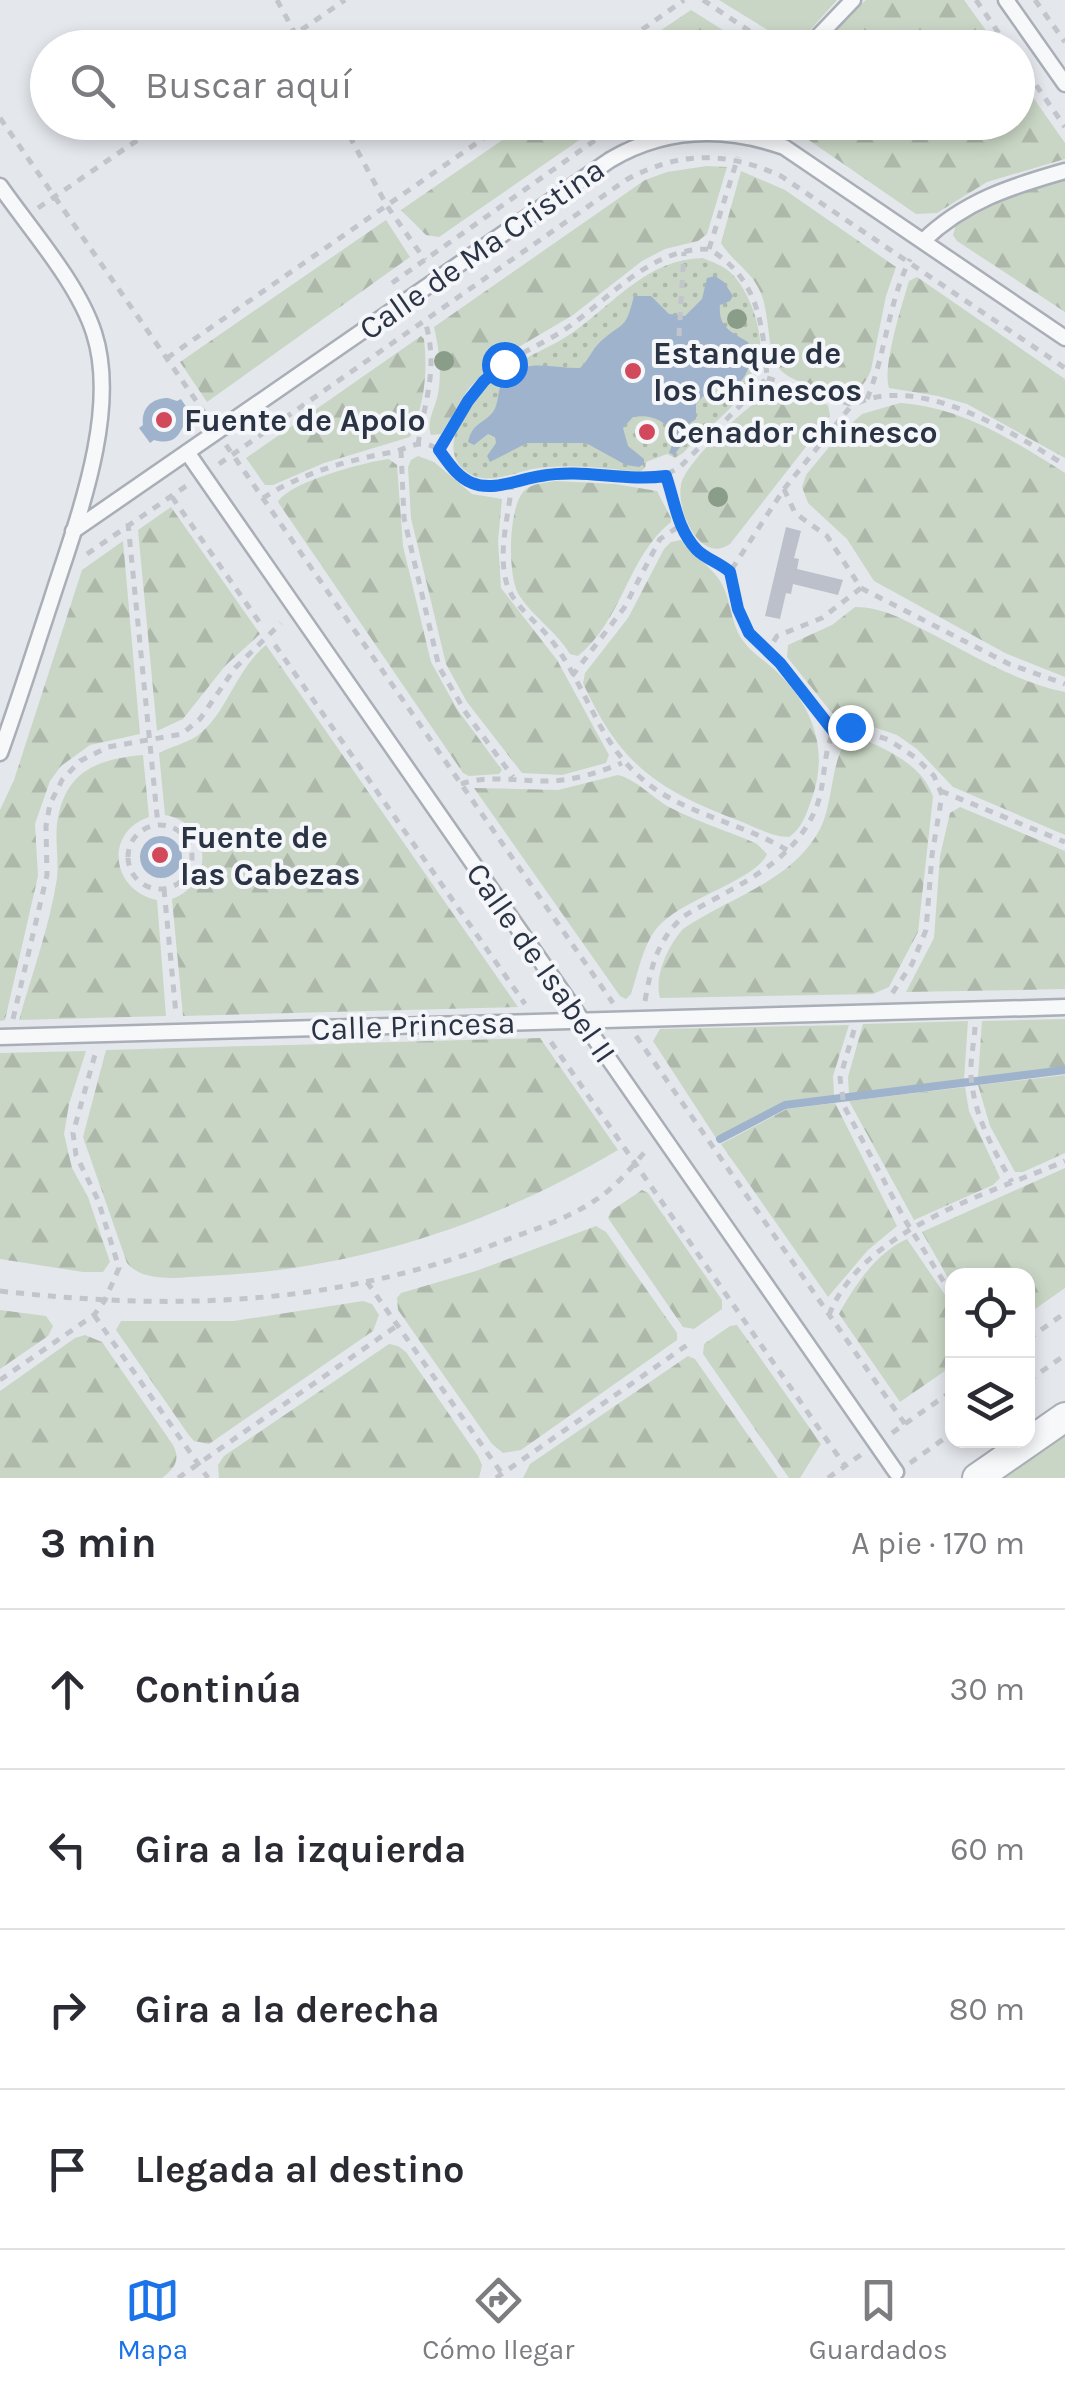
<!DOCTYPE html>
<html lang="es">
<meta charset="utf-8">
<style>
:root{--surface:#fff;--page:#f7f7f7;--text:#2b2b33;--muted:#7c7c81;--line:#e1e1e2;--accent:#1a73e8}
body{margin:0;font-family:Karla,sans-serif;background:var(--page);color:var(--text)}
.controls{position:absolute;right:30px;bottom:30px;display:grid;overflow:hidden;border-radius:20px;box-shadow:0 5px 15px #0003}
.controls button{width:90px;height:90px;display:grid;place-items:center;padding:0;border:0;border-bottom:2px solid var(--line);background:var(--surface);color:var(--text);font:50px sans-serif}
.stop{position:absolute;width:30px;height:30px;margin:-22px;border:8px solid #1a73e8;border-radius:50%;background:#fff}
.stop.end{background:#1a73e8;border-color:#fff;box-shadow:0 2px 10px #0008}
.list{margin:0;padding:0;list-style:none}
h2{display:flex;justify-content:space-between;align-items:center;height:130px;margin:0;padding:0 40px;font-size:42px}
h2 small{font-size:32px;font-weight:400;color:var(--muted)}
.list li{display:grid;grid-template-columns:65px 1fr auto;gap:30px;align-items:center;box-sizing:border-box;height:160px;padding:0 40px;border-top:2px solid var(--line)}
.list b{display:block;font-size:38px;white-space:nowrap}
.list em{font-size:32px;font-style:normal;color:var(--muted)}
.icon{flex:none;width:55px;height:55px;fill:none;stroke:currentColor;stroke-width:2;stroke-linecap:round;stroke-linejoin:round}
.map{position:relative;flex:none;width:1065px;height:1478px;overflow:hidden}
.search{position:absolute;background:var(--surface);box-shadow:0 5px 15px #0003;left:30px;right:30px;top:30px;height:110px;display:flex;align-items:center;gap:25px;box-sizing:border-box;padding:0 35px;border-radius:55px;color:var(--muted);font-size:38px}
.sheet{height:770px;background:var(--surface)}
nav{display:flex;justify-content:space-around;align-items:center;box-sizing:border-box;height:140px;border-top:2px solid var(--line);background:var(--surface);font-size:28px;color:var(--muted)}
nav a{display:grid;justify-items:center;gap:5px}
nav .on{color:var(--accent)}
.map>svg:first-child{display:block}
.green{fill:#c9d6c5}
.forest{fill:url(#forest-firs)}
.garden{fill:url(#garden-dots)}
.water{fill:#9fb4cc}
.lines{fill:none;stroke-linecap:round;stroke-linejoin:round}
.stream{stroke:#9fb4cc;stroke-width:8}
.building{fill:#bbc0ca}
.lane-casing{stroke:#a9aeb7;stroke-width:19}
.street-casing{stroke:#a9aeb7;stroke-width:32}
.path{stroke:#c2c5cb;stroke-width:5;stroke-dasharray:8 8;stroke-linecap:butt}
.lane{stroke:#f7f8fa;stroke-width:14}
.street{stroke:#f7f8fa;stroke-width:28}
.tree{fill:#899d89}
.route{stroke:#1a73e8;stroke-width:12}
.poi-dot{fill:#d1495b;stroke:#f4f6f9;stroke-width:4}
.labels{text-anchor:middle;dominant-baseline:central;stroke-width:8;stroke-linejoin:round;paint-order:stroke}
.street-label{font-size:32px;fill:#2b3445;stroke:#f4f6f9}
.poi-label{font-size:32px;font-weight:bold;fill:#2b3445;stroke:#f4f6f9;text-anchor:start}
</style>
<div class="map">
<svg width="1065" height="1478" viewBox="0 0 1065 1478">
<defs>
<pattern id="forest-firs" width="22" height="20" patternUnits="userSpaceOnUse" patternTransform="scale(2.5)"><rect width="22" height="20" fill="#c9d6c5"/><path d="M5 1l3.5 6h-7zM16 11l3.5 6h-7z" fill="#adb8ab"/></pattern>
<pattern id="garden-dots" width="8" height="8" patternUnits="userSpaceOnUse" patternTransform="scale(2.5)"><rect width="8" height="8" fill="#c9d6c5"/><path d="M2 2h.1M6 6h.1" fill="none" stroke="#adb8ab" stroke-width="1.8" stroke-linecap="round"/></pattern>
</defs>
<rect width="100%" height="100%" fill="#e4e7ec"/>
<path class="green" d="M 719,0 L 837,0 L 795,47 Z
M 1065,1431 L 1065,1478 L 997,1478 Z"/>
<path class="forest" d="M 866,0 L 964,0 L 998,47 L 817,48 L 840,22 Z
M 691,10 L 750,47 L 636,47 Z
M 1018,76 L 1065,143 L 1065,159 L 987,182 L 937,213 L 916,214 L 784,123 L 1018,122 Z
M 527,123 L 604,123 L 439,237 L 426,235 L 401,210 Z
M 707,166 L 727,167 L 707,234 L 698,241 L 665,249 L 642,261 L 573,315 L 498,359 L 469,388 L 441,434 L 431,435 C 426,421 435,409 438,394 C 442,372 439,348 434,327 L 645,180 L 667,172 Z
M 741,171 L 785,190 L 896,267 L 886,296 L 871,370 C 868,377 865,384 858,388 C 841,398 788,383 778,367 C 767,351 770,313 760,291 C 751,271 732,261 721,243 Z
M 1065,180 L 1065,312 L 957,241 L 953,235 L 956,225 L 993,203 Z
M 386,220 L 410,257 L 207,402 L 180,362 Z
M 917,277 L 1065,379 L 1065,458 L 967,404 L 938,396 L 889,388 C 882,367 902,305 909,281 Z
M 421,336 L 424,339 C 428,372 424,407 410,437 L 324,463 L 273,485 L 265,485 L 246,458 Z
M 774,391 L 828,405 L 830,416 L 730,544 C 700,565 676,510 681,485 C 685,462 752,400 774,391 Z
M 900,403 C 962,407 1014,441 1065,473 L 1065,677 L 1005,653 L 874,581 L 847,539 L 808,503 L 802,487 L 806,475 L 839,435 L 862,414 Z
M 418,456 L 434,462 L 472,494 L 502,499 L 498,541 L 501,588 L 557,660 L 609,755 L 606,763 L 562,775 L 522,773 L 467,702 L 446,664 L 411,518 L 408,467 L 411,460 Z
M 389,459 L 397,465 L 403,546 L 431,662 L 457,709 L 502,770 L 499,774 L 469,776 L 463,773 L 278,502 C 289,482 365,462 389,459 Z
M 555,481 L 615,484 L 657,491 L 671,518 L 671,522 C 628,556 622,621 578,656 L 570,654 C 556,631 533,617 519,595 C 507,576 508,505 525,490 C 533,483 545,483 555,481 Z
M 171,507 L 260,634 L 225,666 L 183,719 L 157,731 L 138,530 Z
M 681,540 C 692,555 709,565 718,578 C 732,596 729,623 744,642 C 753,654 767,662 778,673 C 813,707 829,750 812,798 C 807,812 802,829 789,837 C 772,837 753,826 737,820 C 656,789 620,764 583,683 L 585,673 L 628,618 L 664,549 L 671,542 Z
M 123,541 L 140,734 L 90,745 L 61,766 L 50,781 L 35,824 L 38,876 L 5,1020 L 0,1021 L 0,810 L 14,780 L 82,570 Z
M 855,607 C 883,607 904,620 928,632 C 973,655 1016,682 1065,692 L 1065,835 L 953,787 L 917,749 L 897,735 L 832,713 L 787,657 L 788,645 L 832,625 Z
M 266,645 L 518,1007 L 183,1016 L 172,899 C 215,883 212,823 165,815 L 159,753 C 171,747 186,743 197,736 C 227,714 234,672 266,645 Z
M 857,736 C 886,750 923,764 933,797 L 918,932 L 889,987 L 873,994 L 660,998 C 654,975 668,946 683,929 C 730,897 794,881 821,827 C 834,799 830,761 849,737 Z
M 143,755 L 149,817 C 103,833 112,891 157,900 L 166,1016 L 19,1020 C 32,974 50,925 57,878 C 59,860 55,842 57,824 C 64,772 96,759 143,755 Z
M 618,775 C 638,780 654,800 673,809 C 700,823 729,831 757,844 L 767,854 C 757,880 681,899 657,928 C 643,945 638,973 631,994 L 626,999 L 620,996 L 474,788 L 558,790 Z
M 960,807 L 1065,851 L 1065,989 L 906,992 L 934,938 L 940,856 L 950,813 Z
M 1065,1019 L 1065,1067 L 978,1078 L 982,1021 Z
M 968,1021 L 964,1079 L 849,1094 L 848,1077 L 863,1024 Z
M 849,1025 L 833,1076 L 834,1095 L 784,1102 L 716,1138 L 653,1041 L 660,1029 Z
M 540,1038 L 618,1150 C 492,1225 353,1270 207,1276 C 182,1277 145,1284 127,1263 L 83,1137 L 106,1050 Z
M 86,1051 L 69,1104 L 64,1134 L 72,1168 L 88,1197 L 110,1262 L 103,1272 L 83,1272 L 0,1259 L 0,1053 Z
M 1065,1075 L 1065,1153 L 1023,1172 L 1015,1172 L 990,1126 L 978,1085 Z
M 965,1087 L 969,1111 L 1000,1178 L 993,1185 L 914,1220 L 849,1101 Z
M 835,1103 L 897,1226 L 868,1250 L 828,1297 L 721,1144 L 787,1109 Z
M 1065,1168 L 1065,1288 L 1028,1314 L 1028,1276 L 952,1276 L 952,1285 L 922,1232 Z
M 642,1190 L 648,1193 L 722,1300 L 722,1309 L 694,1329 L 683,1327 L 608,1218 L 611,1211 Z
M 596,1226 L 606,1232 L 677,1333 L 677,1340 L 521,1450 L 503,1453 L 492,1444 L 398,1310 L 397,1298 L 401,1293 L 476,1271 Z
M 907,1239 L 952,1305 L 952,1366 L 900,1402 L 839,1314 C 854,1286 877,1252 907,1239 Z
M 363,1301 L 372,1304 L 379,1315 L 373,1331 L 209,1444 L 194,1441 L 188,1434 L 116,1330 L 121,1321 L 234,1321 Z
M 0,1310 L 46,1316 L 53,1326 L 48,1336 L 0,1369 Z
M 737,1325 L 821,1444 L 800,1478 L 789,1478 L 703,1354 L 704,1344 L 730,1326 Z
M 85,1335 L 102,1342 L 173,1445 C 181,1460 174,1469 162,1478 L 0,1478 L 0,1391 L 75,1338 Z
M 389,1344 L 398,1346 L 406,1352 L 478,1456 L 482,1465 L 479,1478 L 219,1478 L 218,1465 L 224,1456 Z
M 688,1356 L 695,1359 L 778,1478 L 523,1478 L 530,1464 Z"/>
<path class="garden" d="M 703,258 C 712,262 722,265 730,272 C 754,294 771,352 753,381 C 736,408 704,430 683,453 L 675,458 L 667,454 L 646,462 L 645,468 L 640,472 C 604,468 568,463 532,469 C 515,473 489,484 472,475 C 430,454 469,401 493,380 C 515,360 547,350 572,333 C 615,303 647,259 703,258 Z"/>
<path class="water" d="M 715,276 L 724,282 L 733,296 L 730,301 L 720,305 C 718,328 732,332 748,342 C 754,354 749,383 731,386 C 725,387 720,385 714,385 L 696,404 L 696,419 L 685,427 L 685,441 L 674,455 L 669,453 L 674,440 C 670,421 651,414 633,417 L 623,428 L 628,446 L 644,459 L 644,464 L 639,467 L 626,465 L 586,443 L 527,443 L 490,462 L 487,456 L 496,443 L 495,437 L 488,434 L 474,445 L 468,442 C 473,422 482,425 493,412 C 499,404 497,390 503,381 C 522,356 555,369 580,368 C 589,360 592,349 601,341 C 625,320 625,331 634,296 L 651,296 L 669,314 L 685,316 L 702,299 L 707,278 Z
M 168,398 L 177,401 L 181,399 L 191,414 C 179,428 181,447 154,440 L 150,443 L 139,428 L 143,425 C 141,409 151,398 168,398 Z
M140 857a21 21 0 1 1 42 0a21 21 0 1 1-42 0Z"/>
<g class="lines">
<path class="stream" d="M 720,1139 L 785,1105 L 1065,1070"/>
</g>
<path class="building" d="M637 432a10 10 0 1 1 20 0a10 10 0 1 1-20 0Z
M 786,527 L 801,531 L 794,558 L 799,559 L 797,569 L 843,580 L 838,595 L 793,584 L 791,594 L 786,593 L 780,619 L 765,616 Z"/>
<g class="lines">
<g class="lane-casing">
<path id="lane" d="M 1006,0 L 1065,84
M 807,48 L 853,0
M 0,186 C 30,229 78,283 94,333 C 120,413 75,525 51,601 C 34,652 18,703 0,753
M 923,241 C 964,201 1012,186 1065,171
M 187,452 L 896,1472
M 73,531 L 610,160 C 666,127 724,126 784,147 L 1065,338
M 0,1037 L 1065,1007"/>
</g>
<g class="street-casing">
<path id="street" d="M 977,1478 L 1065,1417"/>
</g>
<path class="path" d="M 277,0 L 303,48
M 703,0 L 775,48
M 976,0 L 1009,48
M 1035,0 L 1065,42
M 275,48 L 345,0
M 616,48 L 684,0
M 1018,59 L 1065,127
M 0,118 L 206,415
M 342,122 L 387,206 L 425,260
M 38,208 L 164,122
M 709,249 L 738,157
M 392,283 L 601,136 L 628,122
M 679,336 L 684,252
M 167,358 L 507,122
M 767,378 L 853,405 C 918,372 1011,432 1065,465
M 867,399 C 886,353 888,303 910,259
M 226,445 L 613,1003
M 418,445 C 425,398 439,369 425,321
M 401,450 L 404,518 L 439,667 L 466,713 L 513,777
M 219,464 L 626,180 C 679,151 726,151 781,176 L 1065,368
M 666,476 C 676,502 677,529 697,550 C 706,559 720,563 730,572
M 512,482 C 509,514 498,550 506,581 C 512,606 537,621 552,641 C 591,693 598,749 655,789 C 695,816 745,825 787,850
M 784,489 L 795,513 L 827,536 L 861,588 L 822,618 L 777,636 L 768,651 C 740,629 739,604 730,572 Z
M 784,489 L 851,406
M 172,497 L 260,623
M 263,498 C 302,473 348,460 393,452 C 403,450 414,443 423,444 C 446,444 454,479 477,485 C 499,491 523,478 545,475 C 590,468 643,493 681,466 L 767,378 C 763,325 759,279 709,249 C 649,248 610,299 564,330 C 538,347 508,357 486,379 C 465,400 457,428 439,450
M 128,523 L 158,825
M 87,554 L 189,484
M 861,588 L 1009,664 L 1065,684
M 275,645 L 525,1004
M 572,676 L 624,608 L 660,539 L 681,525
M 834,731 L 850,727 L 889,740 L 916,758 L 934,776 L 942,795 L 932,855 L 926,930 L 912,964 L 891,995
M 461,784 C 490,774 521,782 551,781 C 575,780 600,772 622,763
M 941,791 L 1065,842
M128 857a32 32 0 1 1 64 0a32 32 0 1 1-64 0Z
M 164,889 L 176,1014
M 645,1001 C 651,967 657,940 684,916 C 733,887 793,865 816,808 C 826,784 822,754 834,731 L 768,651
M 13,1019 L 47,875 L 46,826 L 50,804 L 62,780 L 80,761 L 108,747 L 182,734 L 200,719 L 235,668 L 281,623
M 975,1027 C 974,1044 970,1060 971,1076 C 974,1116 993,1149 1012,1182
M 854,1030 L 840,1078 L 844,1106 L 905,1220 L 952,1295
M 636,1036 L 905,1424
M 551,1042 L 845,1466
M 367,1282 L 505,1478
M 0,1291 C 175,1311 337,1306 503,1241 C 533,1230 567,1219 594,1201 C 615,1188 632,1167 648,1148
M 94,1315 L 208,1478
M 829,1315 C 863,1229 986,1195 1065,1161
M 1028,1339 L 1065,1313
M 0,1380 L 94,1315 L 105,1300 L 119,1268 L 98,1200 L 76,1155 L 73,1133 L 96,1051
M 1028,1381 L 1065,1355
M 892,1433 L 952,1391
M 910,1463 L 952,1433
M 178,1478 L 398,1325
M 496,1478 L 690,1343
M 828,1478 L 862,1454"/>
<use href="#lane" class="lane"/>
<use href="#street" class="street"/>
</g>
<g class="tree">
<circle cx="737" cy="319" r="10"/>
<circle cx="444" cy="361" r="10"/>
<circle cx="718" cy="497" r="10"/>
</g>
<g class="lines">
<path class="route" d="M 504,364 L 484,381 L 468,401 L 439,450 C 448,462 457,477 472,483 C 493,492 519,479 541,476 C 583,468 624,482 666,476 C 675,502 677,529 697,550 C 706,559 720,563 730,572 L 738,609 L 749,633 L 780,663 L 834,732 L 850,727"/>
</g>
<g class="poi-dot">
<circle cx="633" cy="371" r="10"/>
<circle cx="164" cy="420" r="10"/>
<circle cx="647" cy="432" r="10"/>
<circle cx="160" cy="855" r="10"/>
</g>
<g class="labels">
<g class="street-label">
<text transform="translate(482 249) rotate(-35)">Calle de Mª Cristina</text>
<text transform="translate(541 963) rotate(55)">Calle de Isabel II</text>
<text transform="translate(413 1026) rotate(-2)">Calle Princesa</text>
</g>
<g class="poi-label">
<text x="653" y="353">Estanque de<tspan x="653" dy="37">los Chinescos</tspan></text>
<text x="184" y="420">Fuente de Apolo</text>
<text x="667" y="432">Cenador chinesco</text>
<text x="180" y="837">Fuente de<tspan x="180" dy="37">las Cabezas</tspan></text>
</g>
</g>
</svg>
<div class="controls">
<button><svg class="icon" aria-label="locate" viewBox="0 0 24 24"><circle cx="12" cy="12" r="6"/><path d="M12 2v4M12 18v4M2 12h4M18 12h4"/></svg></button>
<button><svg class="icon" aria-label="layers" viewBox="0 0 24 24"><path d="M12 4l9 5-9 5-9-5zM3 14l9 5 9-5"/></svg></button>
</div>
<div class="stop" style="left:504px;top:364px"></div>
<div class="stop end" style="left:850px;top:727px"></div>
<div class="search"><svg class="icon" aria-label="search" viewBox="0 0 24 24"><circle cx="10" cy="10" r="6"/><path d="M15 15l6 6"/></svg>Buscar aquí</div>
</div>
<section class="sheet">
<h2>3 min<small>A pie · 170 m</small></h2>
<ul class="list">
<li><svg class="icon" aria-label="ahead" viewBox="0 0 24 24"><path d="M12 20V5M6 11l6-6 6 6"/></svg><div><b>Continúa</b></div><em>30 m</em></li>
<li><svg class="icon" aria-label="left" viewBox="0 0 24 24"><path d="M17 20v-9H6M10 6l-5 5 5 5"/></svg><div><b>Gira a la izquierda</b></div><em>60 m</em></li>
<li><svg class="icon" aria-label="right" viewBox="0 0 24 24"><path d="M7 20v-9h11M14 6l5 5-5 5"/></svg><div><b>Gira a la derecha</b></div><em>80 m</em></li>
<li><svg class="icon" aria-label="arrive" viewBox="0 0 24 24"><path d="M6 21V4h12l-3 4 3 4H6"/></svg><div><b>Llegada al destino</b></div></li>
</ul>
</section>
<nav>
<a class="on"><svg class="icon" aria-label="map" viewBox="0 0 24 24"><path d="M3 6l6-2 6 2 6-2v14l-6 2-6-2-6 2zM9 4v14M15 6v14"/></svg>Mapa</a>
<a><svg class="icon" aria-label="directions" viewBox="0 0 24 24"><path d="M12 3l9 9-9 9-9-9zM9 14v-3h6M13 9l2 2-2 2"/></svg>Cómo llegar</a>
<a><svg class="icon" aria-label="saved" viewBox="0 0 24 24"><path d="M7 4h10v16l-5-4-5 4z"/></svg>Guardados</a>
</nav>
